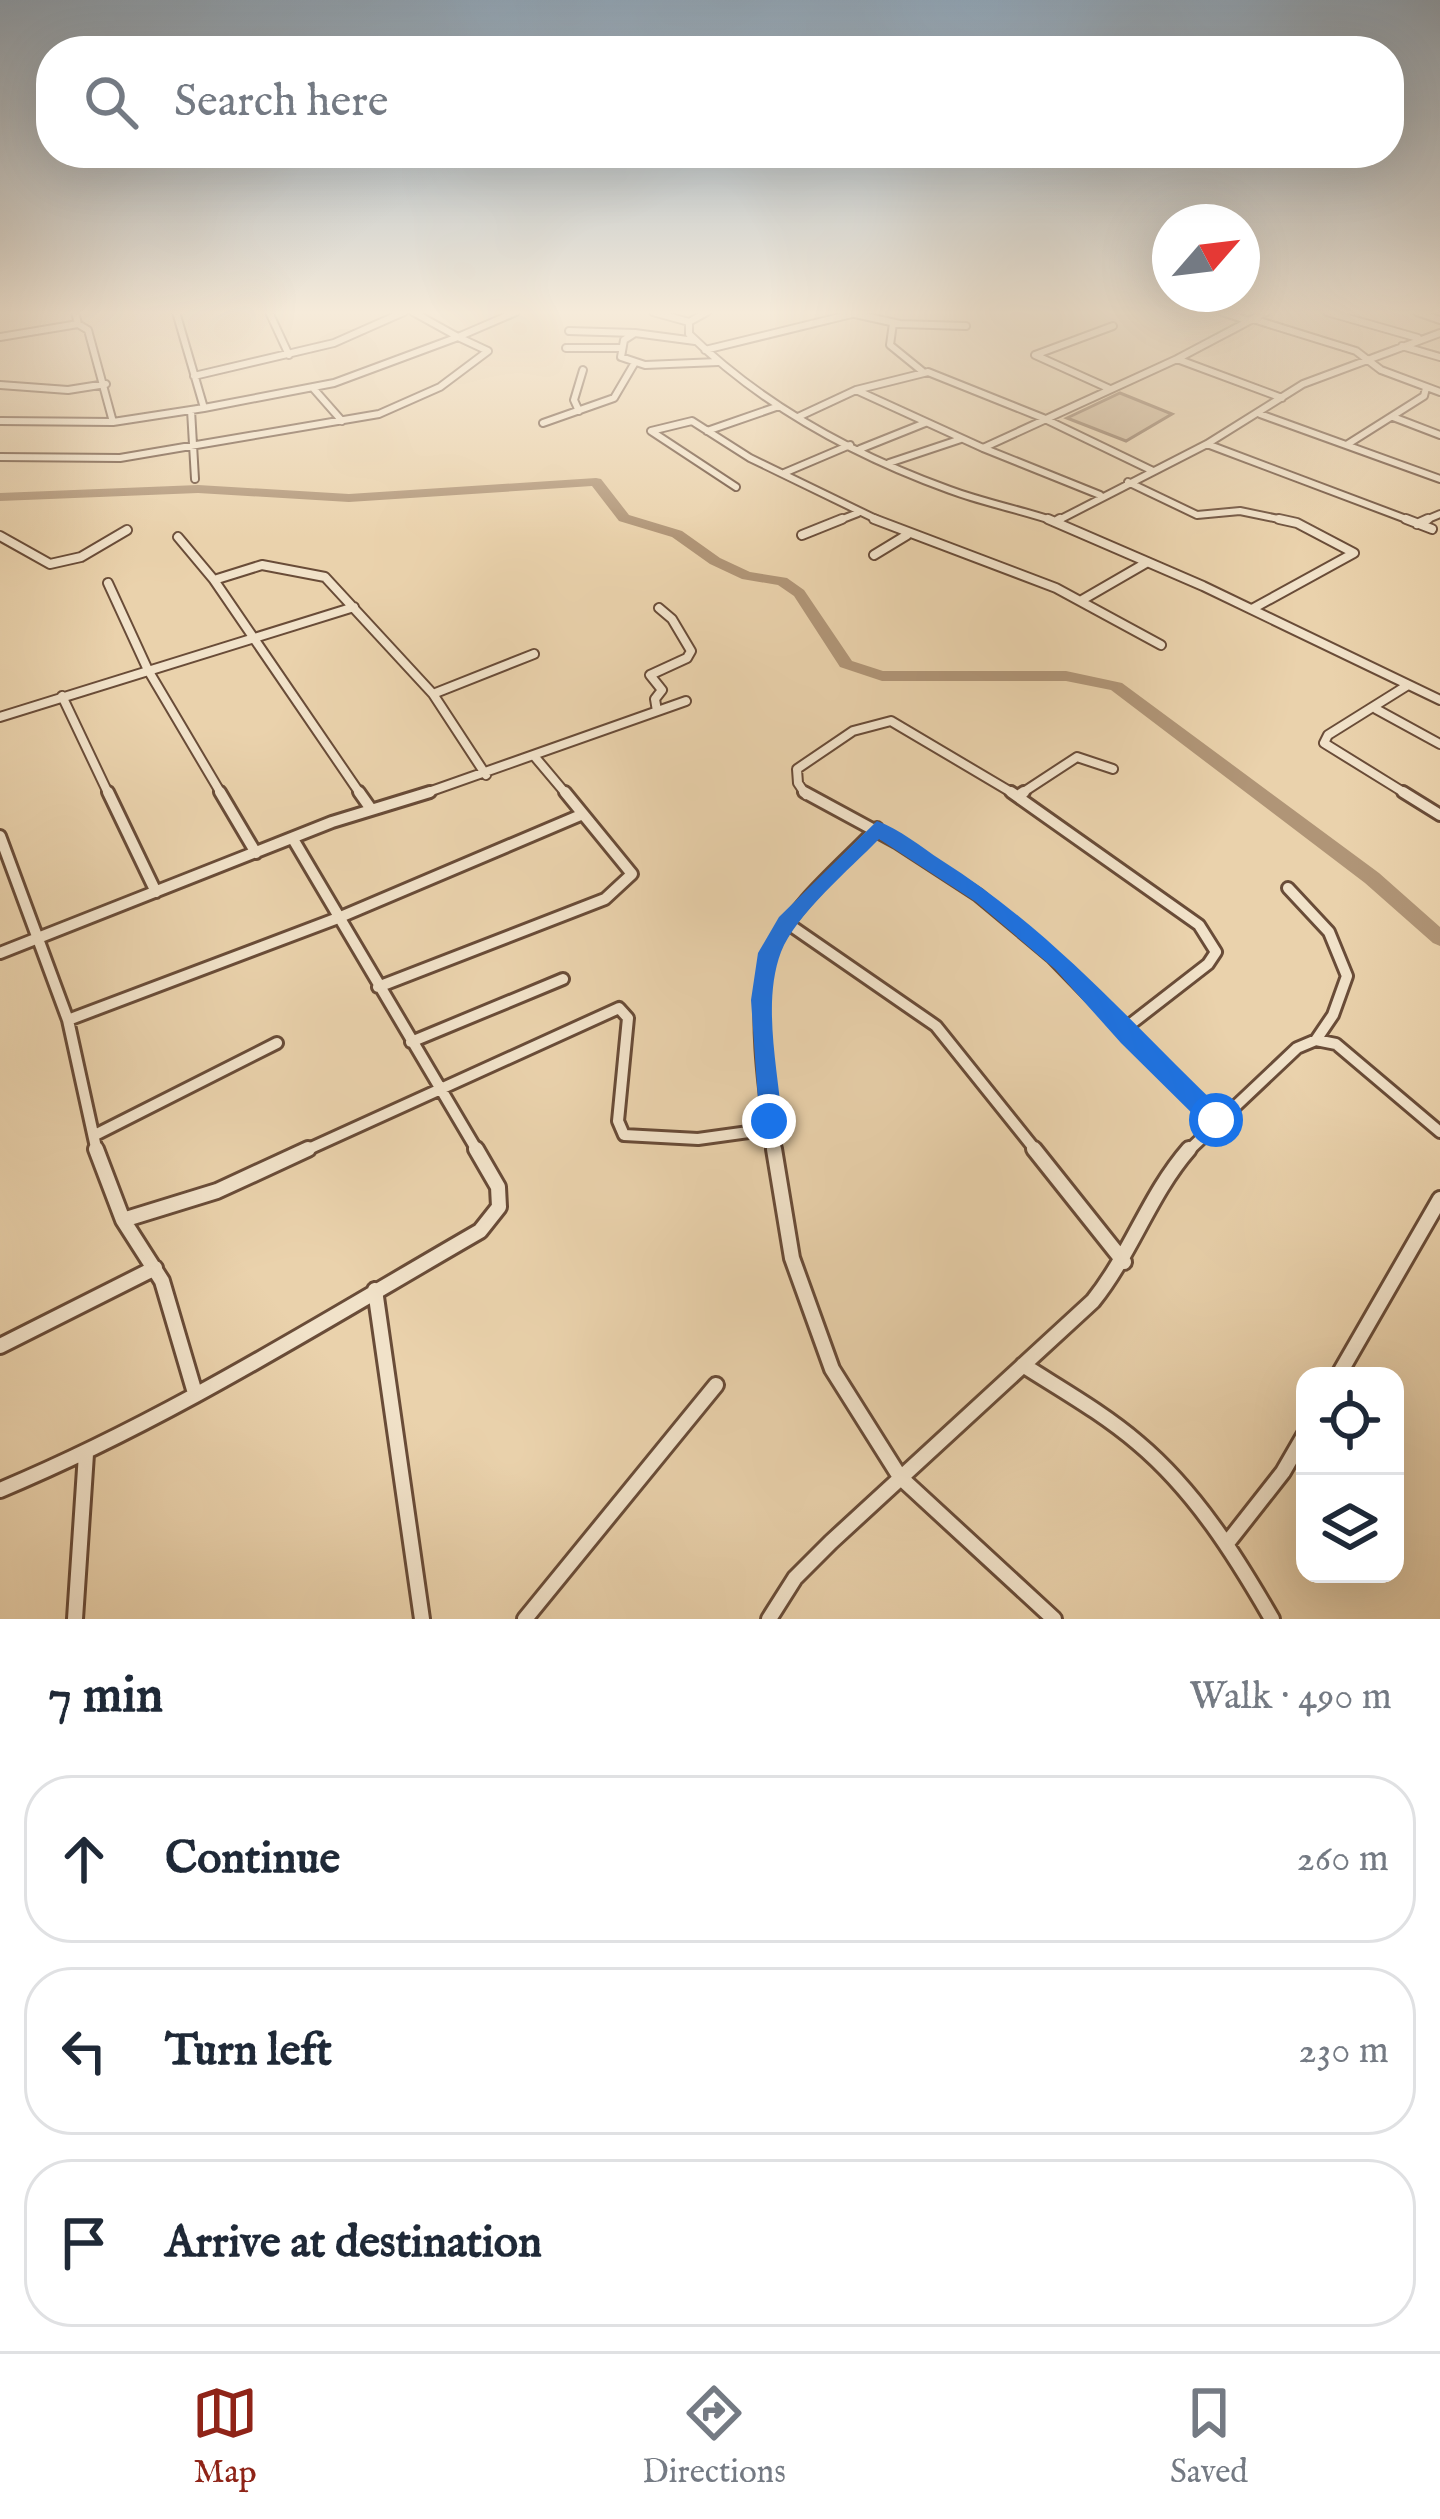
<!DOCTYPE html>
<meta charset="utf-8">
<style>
:root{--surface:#fff;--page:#f2f2f3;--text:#1f2937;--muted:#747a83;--line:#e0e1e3;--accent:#8f2418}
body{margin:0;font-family:"IM FELL English",serif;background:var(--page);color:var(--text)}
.controls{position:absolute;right:36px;bottom:36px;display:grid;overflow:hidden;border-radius:24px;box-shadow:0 12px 48px #0002}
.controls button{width:108px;height:108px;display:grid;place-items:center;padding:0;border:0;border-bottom:3px solid var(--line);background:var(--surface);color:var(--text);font:60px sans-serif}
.compass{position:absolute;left:1152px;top:204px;width:108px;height:108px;border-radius:50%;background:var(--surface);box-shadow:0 12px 48px #0002;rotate:62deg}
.stop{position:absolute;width:36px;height:36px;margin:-27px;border:9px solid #1a73e8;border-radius:50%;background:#fff}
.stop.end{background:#1a73e8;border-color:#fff;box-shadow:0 3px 12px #0008}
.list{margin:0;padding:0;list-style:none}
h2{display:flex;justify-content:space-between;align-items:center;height:156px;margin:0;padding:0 48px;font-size:51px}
h2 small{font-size:39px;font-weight:400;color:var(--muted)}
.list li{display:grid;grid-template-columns:78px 1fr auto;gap:36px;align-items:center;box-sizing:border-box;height:168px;margin:0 24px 24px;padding:0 24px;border:3px solid var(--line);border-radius:48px}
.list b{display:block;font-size:45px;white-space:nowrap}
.list em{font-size:39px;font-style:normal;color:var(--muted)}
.icon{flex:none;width:66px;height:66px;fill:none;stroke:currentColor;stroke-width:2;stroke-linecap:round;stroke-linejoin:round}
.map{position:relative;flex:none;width:1440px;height:1619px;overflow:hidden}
.search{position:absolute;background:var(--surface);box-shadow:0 12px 48px #0002;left:36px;right:36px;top:36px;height:132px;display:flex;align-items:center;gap:30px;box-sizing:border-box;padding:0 42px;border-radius:48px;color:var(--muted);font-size:45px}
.sheet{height:732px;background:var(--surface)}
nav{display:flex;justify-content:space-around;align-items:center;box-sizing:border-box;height:168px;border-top:3px solid var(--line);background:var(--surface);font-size:33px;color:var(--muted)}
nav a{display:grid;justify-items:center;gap:6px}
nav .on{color:var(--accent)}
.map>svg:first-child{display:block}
.green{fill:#cdb492;stroke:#866a52;stroke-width:3}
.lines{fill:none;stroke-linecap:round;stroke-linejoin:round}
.river{fill:#b09577;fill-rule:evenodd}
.minor-far3-casing{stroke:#694c38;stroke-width:10}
.minor-far2-casing{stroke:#694c38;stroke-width:12}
.minor-far1-casing{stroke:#694c38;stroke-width:16}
.minor-casing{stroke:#694c38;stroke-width:20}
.minor-far3{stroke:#f1e2c9;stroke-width:6}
.minor-far2{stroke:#f1e2c9;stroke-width:8}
.minor-far1{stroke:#f1e2c9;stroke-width:10}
.minor{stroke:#f1e2c9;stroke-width:14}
.route{fill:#1a73e8}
</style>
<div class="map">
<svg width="1440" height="1619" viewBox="0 0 1440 1619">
<rect width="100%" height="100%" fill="#ead2ac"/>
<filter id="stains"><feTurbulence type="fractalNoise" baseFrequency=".00167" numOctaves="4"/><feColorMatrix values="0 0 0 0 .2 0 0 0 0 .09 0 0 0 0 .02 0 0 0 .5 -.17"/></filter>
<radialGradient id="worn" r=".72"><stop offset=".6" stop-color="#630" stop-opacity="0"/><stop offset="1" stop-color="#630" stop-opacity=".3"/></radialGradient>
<path class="green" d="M 1120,393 L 1172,414 L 1126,441 L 1067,418 Z"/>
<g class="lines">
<path class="river" d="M 596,478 L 601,479 L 629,515 L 682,531 L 720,558 L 750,572 L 787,578 L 804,590 L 852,661 L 883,671 L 1066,671 L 1122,683 L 1379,873 L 1440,927 L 1440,946 L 1433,943 L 1365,883 L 1111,690 L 1066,681 L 882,681 L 840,667 L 794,596 L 778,585 L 742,579 L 710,564 L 672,537 L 619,521 L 592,486 L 349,502 L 198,493 L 0,501 L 0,493 L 198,485 L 349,494 Z"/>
<g class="minor-far3-casing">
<path id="minor-far3" d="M 75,312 L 78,324 L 88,330 L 113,422
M 176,312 L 204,408 L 334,383 L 458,337 L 413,312
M 269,312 L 289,355
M 653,312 L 689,322 L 707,312
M 1222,312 L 1249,321
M 1327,312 L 1418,338
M 1417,312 L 1440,320
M 855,314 L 900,324 L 966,326
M 1253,319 L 1356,351 L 1381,370 L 1440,392
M 689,322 L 689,334 C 763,406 853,455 950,490 C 985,503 1022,510 1057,522
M 893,323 L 890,345 L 922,371
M 569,331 L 635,333
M 0,337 L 78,324
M 458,337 L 516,312
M 695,341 L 635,333 L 624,340 L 621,357 L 645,365 L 718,362
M 1402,346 L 1440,357
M 566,348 L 620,348
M 705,350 L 860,312
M 1177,359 L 1282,398
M 194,376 L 334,343 L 404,312
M 0,385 L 68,390 L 106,384
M 313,388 L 342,421
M 1110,389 L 1035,355 L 1113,326
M 856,390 L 983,448 L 1177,359 L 1266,312
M 191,410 L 195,479
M 579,411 L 574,400 L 583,370
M 1260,414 L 1440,479
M 798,417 L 856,390 L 928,372 L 1043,418 L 1153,471
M 1393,417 L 1440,435
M 0,421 L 113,422 L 204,408
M 543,423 L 614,398 L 634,364
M 707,431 L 779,406
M 1207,444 L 1414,522
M 1348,444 L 1424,396 L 1426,388
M 983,448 L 1100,495
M 860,449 L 925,423
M 0,457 L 120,458 L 379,414 L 440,387 L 488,351 L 458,337
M 889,463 L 961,439
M 784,473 L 850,445
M 1128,482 L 1197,515 L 1240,511 L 1293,522
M 736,487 L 651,431 L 692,421 L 750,458 L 882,522
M 835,522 L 858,513
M 1055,522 L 1207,444 L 1303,384 L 1440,333
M 1421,522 L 1440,514"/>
</g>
<g class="minor-far2-casing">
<path id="minor-far2" d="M 874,519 L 1056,588 L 1161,645
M 1048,519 L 1203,586 L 1440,700
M 1406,519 L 1432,529
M 1055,522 L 1060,519
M 1417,524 L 1428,519
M 802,535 L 842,519
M 0,536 L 50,564 L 81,557 L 127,530
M 178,537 L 214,580 L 361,795
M 874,555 L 907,535
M 214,580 L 262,565 L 325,577 L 433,694 L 486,775
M 108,583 L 148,670 L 222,795
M 1082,600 L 1146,563
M 1252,609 L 1354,553 L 1297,523 L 1279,519
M 433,694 L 534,654
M 62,696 L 109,795
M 1376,709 L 1440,744
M 657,711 L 655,699 L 662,690 L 650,675 L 687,658 L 691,651 L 672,619 L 659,608
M 0,717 L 354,607
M 535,757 L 567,795
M 420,795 L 686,701
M 806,795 L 798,783 L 797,769 L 853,731 L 891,721 L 1016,795
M 1019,795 L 1077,757 L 1113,769
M 1408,795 L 1324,743 L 1328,735 L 1408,685"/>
</g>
<g class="minor-far1-casing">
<path id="minor-far1" d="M 108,792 L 156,892
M 220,792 L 256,853
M 359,792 L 371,809
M 804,792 L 898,843 L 978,895 L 1051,956 L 1123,1030
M 1011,792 L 1199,925 L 1216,952 L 1208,964 L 1123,1030
M 1403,792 L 1440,815
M 1018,796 L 1024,792
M 0,836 L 68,1020 L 97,1152
M 293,839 L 478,1152
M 1288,888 L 1329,932 L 1347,976 L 1333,1015 L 1316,1040
M 787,923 L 936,1026 L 1037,1152
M 0,953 L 332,822 L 430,792
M 378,987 L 605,899 L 632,874 L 565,792
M 68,1020 L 338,918 L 583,814
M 1123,1030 L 1216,1120
M 411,1042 L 563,979
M 95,1135 L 277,1043
M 302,1152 L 619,1008 L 628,1018 L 618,1121 L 624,1135 L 698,1139 L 770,1129
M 774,1152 C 766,1103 749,992 772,948 C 796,902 842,865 877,828
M 1187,1152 L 1297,1048 L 1316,1040 L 1336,1044 L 1440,1132"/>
</g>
<g class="minor-casing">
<path id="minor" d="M 96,1149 L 123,1220 L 217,1191 L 308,1149
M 774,1149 L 792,1258 L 832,1369 L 900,1477 L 1054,1619
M 1034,1149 L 1124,1262
M 123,1220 L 162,1281 L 195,1393
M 375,1290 L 422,1619
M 0,1346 L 155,1268
M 1023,1365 C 1062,1390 1103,1413 1138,1443 C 1195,1491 1235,1555 1272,1619
M 1338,1376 L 1440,1199
M 0,1490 C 168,1420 322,1322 480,1231 L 499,1207 L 498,1187 L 476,1149
M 1228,1542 L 1283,1472 L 1305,1434
M 75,1619 L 86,1454
M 525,1619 L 716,1385
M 769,1619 L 795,1578 L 831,1542 L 1093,1301 C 1132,1252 1149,1195 1189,1149"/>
</g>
<use href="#minor-far3" class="minor-far3"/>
<use href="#minor-far2" class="minor-far2"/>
<use href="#minor-far1" class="minor-far1"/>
<use href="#minor" class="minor"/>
</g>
<linearGradient id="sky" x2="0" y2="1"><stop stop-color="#91a8bb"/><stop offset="0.58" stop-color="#f6ebda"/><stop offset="1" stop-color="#f6ebda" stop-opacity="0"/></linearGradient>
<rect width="1440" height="539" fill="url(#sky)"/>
<path class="route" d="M 877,821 C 900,829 921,847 941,860 C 1053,931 1130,1022 1225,1113 L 1229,1120 L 1225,1128 L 1207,1128 L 1121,1043 L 1055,969 L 976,902 L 879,839 C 850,869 796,914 781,952 C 762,1002 778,1069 782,1121 L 769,1131 L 760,1128 L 751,1000 L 758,953 L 779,917 Z"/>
<rect width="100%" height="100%" filter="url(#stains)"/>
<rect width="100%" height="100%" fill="url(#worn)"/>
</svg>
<div class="controls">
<button><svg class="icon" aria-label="locate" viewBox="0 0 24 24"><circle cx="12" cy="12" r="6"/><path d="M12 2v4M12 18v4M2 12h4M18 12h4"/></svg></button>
<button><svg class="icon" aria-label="layers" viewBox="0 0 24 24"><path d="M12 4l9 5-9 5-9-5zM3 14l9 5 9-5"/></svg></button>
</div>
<svg class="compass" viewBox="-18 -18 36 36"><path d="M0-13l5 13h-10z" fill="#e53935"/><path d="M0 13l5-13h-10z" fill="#747a83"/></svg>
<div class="stop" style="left:1216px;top:1120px"></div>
<div class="stop end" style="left:769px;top:1121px"></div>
<div class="search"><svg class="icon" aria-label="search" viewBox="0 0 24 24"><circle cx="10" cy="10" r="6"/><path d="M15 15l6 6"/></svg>Search here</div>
</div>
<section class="sheet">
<h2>7 min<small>Walk · 490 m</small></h2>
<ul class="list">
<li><svg class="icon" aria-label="ahead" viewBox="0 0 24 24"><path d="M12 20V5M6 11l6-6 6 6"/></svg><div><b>Continue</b></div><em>260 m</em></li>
<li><svg class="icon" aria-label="left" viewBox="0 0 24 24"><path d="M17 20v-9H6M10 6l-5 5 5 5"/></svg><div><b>Turn left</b></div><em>230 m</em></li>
<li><svg class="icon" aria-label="arrive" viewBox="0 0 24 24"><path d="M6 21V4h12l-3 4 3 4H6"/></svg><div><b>Arrive at destination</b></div></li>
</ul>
</section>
<nav>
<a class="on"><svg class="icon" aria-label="map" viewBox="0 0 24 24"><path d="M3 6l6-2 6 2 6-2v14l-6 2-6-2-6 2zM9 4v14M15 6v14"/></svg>Map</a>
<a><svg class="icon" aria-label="directions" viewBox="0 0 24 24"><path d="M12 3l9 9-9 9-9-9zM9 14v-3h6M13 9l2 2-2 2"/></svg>Directions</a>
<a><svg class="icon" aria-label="saved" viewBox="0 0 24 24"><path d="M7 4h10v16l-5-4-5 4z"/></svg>Saved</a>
</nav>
